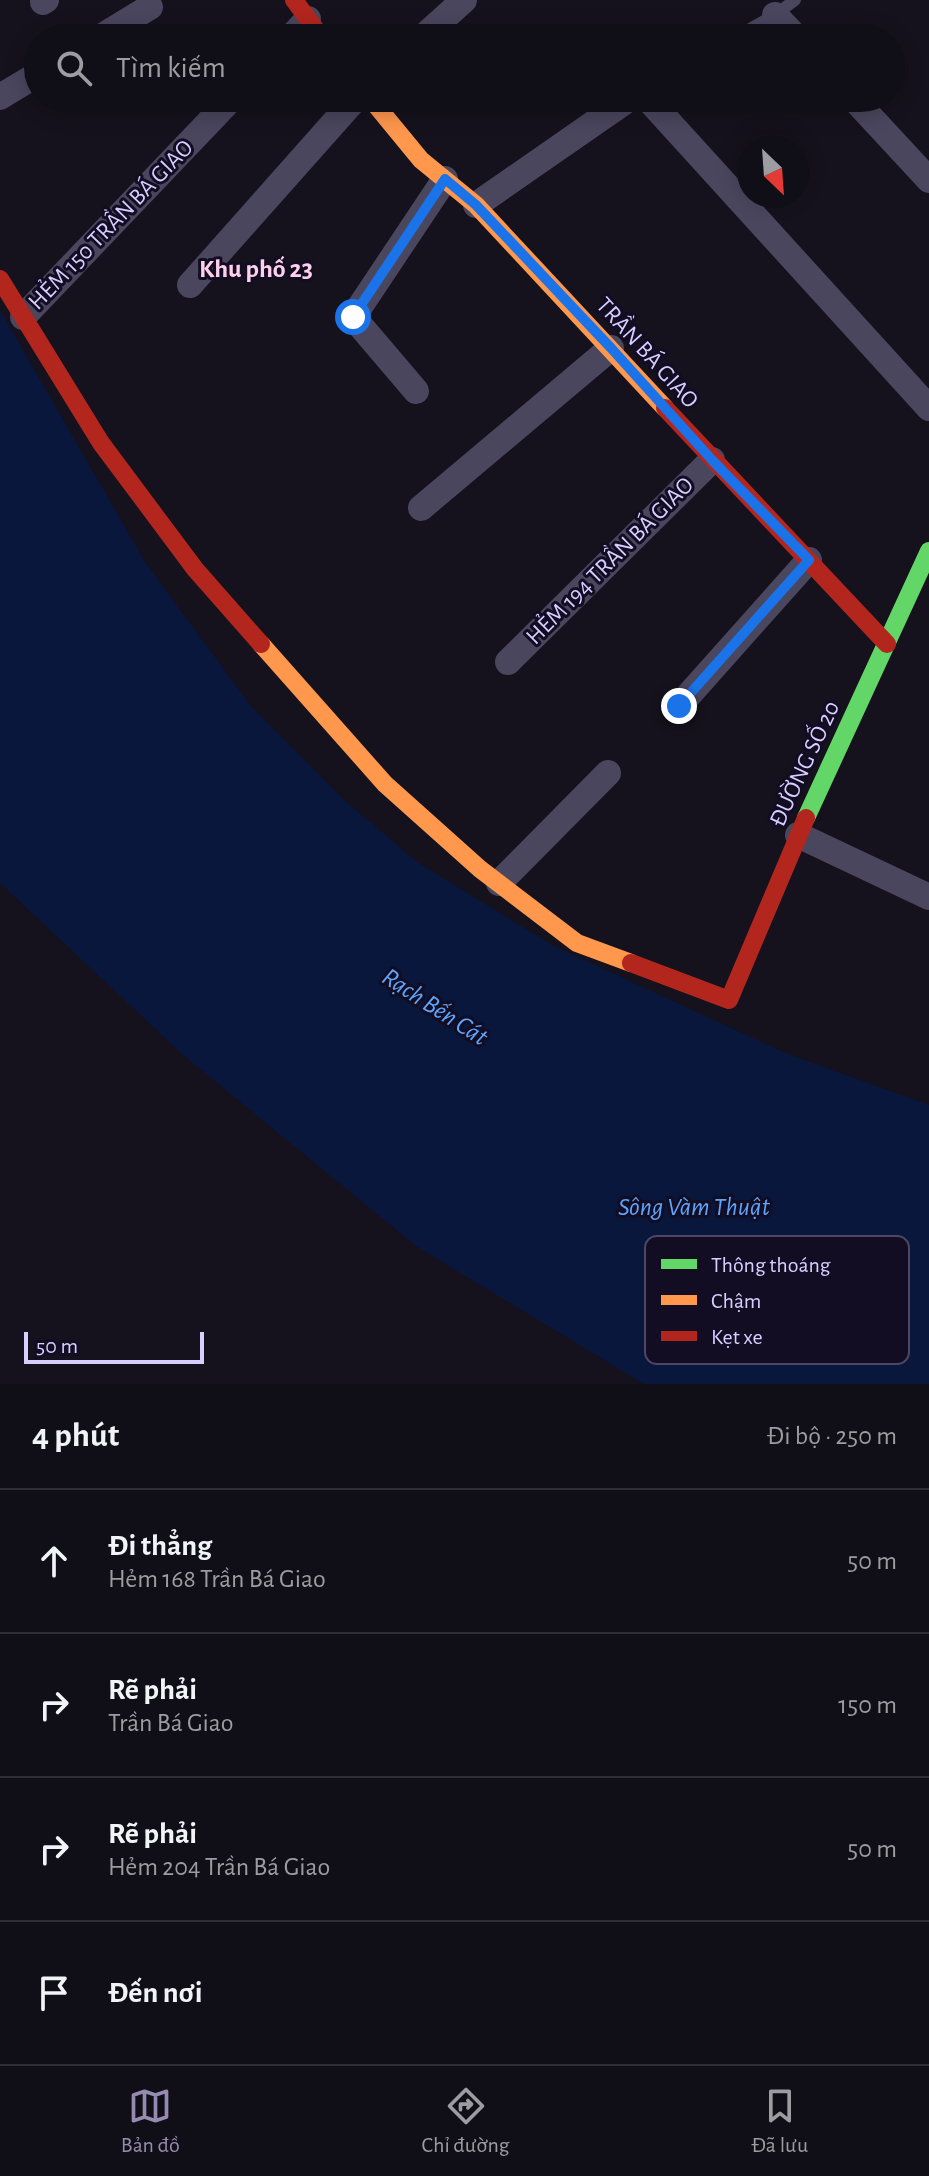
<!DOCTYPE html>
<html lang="vi">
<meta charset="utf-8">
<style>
:root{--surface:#100e16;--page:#19171f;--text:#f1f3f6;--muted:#9c9ca1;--line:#302e35;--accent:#948cb0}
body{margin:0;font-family:"Alegreya Sans",sans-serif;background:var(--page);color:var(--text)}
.compass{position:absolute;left:737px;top:136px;width:72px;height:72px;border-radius:50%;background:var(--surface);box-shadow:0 4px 20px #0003;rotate:155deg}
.scale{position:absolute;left:24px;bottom:20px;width:180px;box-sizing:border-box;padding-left:8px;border:4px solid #d8ceff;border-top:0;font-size:22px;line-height:28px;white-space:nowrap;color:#d8ceff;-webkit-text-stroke:6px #120d22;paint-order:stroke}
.stop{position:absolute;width:24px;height:24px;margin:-18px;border:6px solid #1a73e8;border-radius:50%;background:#fff}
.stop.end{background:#1a73e8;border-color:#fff;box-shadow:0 2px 8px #0008}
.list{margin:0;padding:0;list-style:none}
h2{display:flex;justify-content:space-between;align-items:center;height:104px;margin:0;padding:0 32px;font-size:34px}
h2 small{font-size:26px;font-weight:400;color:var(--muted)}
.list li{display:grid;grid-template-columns:52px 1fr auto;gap:24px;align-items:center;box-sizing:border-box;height:144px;padding:0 32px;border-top:2px solid var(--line)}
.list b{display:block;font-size:30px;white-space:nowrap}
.list p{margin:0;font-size:26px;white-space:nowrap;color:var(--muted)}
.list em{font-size:26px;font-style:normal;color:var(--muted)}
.icon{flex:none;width:44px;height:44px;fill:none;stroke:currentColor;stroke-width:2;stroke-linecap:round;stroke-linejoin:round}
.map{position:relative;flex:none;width:929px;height:1384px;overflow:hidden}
.search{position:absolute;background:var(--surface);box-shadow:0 4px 20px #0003;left:24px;right:24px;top:24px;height:88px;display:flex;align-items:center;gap:20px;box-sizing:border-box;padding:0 28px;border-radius:44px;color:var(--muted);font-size:30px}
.sheet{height:680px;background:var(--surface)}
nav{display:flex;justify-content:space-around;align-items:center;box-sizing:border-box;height:112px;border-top:2px solid var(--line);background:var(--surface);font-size:22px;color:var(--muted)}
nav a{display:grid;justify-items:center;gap:4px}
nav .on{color:var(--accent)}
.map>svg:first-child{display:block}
.water{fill:#09173d}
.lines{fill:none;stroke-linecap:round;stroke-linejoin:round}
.lane{stroke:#4a465e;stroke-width:12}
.street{stroke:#4a465e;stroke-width:26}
.fast{stroke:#63d668;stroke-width:18}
.slow{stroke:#ff974d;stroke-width:18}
.jam{stroke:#b3261e;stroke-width:18}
.route{stroke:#1a73e8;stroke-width:10}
.labels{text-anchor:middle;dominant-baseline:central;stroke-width:6;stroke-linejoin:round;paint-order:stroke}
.street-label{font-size:24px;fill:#d8ceff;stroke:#120d22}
.neighbourhood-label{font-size:26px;font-weight:bold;fill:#ffd0ea;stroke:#120d22}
.water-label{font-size:26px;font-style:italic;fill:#5ca5ff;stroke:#120d22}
.key{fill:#120d22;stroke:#4d4764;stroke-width:2}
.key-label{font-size:22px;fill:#d8ceff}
</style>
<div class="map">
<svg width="929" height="1384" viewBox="0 0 929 1384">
<rect width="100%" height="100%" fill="#15121d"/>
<path class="water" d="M 0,310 L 145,562 L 250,705 L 343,799 L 417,862 L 552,945 L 785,1053 L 929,1105 L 929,1384 L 644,1384 L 416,1246 L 183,1055 L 0,883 Z"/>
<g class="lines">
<path class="lane" d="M 734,38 L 775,15 L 795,0"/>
<path class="street" d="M 43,2 L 46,0
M 775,15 L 797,38
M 99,38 L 150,7
M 290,38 L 308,19
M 422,38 L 464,0
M 0,97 L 38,74
M 647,98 L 929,408
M 853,98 L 929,180
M 476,205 L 630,98
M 190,285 L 356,98
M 23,317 L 232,98
M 416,391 L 353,317 L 445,179
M 421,508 L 611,348
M 508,662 L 712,460
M 679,706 L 809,560
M 798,835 L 929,897
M 499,883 L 608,773"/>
<path class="fast" d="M 806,818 L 929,551"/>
<path class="slow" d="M 370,98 L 421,160 L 476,205 L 665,408
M 261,644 L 385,784 L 480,869 L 577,943 L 631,963"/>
<path class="jam" d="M 294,0 L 322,38
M 0,279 L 101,443 L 195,569 L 261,644
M 665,408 L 887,644
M 631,963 L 729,1000 L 806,818"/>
</g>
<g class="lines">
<path class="route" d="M 353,317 L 445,179 L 476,205 L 611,348 L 712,460 L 809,560 L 679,706"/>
</g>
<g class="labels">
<g class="street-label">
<text transform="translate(111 225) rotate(-46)">HẺM 150 TRẦN BÁ GIAO</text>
<text transform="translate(647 353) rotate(48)">TRẦN BÁ GIAO</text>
<text transform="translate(610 561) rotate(-45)">HẺM 194 TRẦN BÁ GIAO</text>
<text transform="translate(805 764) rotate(-65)">ĐƯỜNG SỐ 20</text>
</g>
<g class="neighbourhood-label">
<text x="256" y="269">Khu phố 23</text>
</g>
<g class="water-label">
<text transform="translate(435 1007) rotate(33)">Rạch Bến Cát</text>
<text x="694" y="1207">Sông Vàm Thuật</text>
</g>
</g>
<rect x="645" y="1236" width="264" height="128" rx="12" class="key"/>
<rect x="661" y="1259" width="36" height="10" fill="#63d668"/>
<rect x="661" y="1295" width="36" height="10" fill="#ff974d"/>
<rect x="661" y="1331" width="36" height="10" fill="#b3261e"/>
<g class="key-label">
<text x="711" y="1272">Thông thoáng</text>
<text x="711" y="1308">Chậm</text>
<text x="711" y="1344">Kẹt xe</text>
</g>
</svg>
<svg class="compass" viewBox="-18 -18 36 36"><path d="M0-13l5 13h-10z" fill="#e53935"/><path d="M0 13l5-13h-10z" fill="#9c9ca1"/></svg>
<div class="scale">50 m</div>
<div class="stop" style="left:353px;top:317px"></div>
<div class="stop end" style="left:679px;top:706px"></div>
<div class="search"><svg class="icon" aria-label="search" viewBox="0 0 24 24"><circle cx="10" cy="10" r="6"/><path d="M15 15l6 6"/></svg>Tìm kiếm</div>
</div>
<section class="sheet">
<h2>4 phút<small>Đi bộ · 250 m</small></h2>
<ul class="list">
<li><svg class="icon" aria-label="ahead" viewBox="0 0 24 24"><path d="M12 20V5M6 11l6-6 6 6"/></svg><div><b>Đi thẳng</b><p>Hẻm 168 Trần Bá Giao</p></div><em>50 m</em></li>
<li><svg class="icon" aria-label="right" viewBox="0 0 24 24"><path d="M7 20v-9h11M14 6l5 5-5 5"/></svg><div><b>Rẽ phải</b><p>Trần Bá Giao</p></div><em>150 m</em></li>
<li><svg class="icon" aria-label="right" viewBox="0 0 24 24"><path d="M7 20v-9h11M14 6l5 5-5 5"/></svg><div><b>Rẽ phải</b><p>Hẻm 204 Trần Bá Giao</p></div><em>50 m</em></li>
<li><svg class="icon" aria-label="arrive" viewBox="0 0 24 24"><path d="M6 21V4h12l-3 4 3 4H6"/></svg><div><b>Đến nơi</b></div></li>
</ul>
</section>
<nav>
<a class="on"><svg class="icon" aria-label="map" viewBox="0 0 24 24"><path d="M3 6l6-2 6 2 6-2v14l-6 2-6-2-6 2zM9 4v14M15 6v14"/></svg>Bản đồ</a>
<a><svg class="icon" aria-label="directions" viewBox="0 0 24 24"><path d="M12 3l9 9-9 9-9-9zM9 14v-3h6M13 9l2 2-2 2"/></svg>Chỉ đường</a>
<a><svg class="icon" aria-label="saved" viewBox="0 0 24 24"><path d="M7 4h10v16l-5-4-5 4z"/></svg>Đã lưu</a>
</nav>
